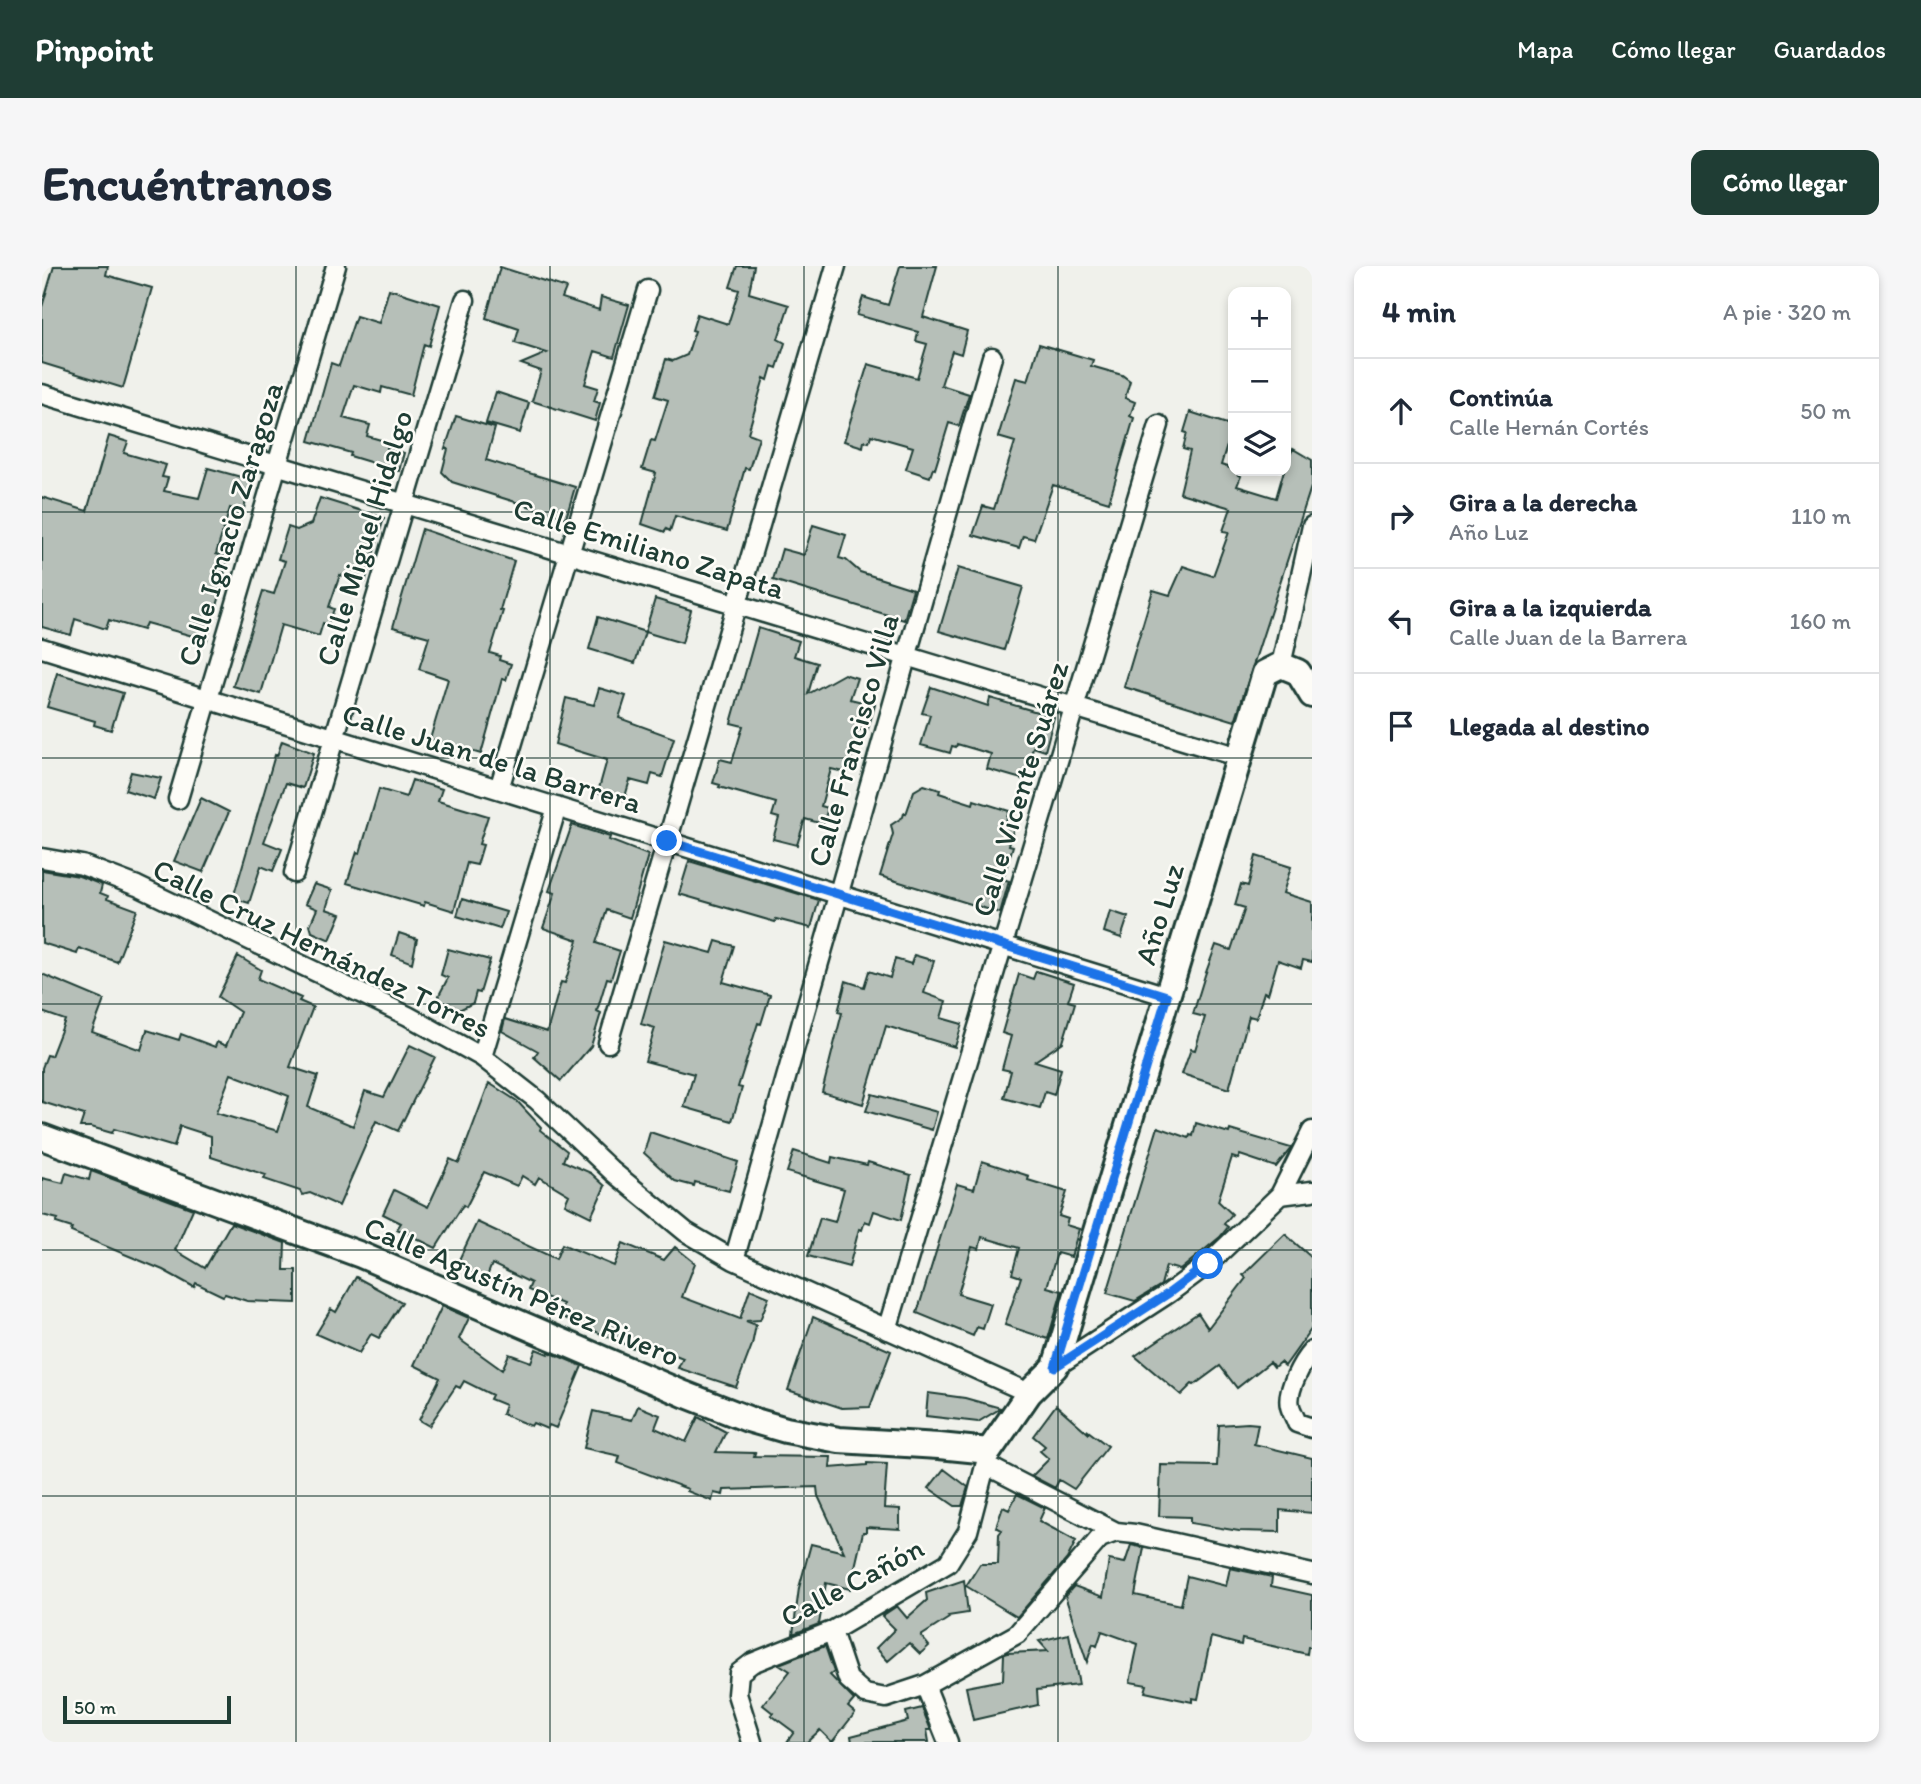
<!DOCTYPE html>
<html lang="es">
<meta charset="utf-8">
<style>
:root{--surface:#fff;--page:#f6f6f7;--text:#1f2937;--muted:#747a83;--line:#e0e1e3;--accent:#1f3d34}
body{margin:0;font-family:Itim,sans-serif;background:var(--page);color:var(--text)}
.controls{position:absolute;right:21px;top:21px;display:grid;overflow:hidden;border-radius:14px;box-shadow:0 4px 10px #0003}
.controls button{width:63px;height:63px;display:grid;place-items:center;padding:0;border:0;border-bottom:2px solid var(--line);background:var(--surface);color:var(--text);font:35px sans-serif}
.scale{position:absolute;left:21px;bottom:18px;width:168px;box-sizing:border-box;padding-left:7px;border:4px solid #1f3d34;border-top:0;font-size:19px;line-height:24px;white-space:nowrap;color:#1f3d34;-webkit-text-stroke:5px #fdfcf7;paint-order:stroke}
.stop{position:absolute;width:21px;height:21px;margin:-16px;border:5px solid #1a73e8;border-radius:50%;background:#fff}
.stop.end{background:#1a73e8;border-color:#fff;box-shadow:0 2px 7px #0008}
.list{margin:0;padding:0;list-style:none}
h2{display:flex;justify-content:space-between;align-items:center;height:91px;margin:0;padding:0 28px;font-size:30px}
h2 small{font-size:23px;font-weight:400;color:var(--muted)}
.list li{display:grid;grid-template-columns:46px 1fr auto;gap:21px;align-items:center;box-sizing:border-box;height:105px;padding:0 28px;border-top:2px solid var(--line)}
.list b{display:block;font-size:26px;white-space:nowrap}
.list p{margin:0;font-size:23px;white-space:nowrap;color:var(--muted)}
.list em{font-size:23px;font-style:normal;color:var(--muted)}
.icon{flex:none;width:38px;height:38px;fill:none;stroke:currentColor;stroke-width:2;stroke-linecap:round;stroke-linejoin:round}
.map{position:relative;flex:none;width:1270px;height:1476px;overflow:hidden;border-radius:14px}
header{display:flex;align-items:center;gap:42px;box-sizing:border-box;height:98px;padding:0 35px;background:var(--accent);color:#fff}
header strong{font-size:33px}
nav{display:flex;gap:38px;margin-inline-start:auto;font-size:24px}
.intro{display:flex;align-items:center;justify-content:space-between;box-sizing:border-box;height:168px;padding:0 42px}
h1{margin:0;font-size:49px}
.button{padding:18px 32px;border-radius:14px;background:var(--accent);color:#fff;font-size:24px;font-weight:700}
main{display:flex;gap:42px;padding:0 42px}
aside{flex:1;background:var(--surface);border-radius:14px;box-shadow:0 4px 10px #0003}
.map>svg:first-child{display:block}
.building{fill:#b6bfb8;stroke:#1f3d34;stroke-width:2;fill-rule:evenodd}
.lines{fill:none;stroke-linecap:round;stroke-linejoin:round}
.street-casing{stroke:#1f3d34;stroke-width:23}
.secondary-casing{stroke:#1f3d34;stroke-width:30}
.street{stroke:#fdfcf7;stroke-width:18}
.secondary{stroke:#fdfcf7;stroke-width:24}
.route{stroke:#1a73e8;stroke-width:9}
.grid{fill:none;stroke:#1f3d34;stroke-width:2;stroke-opacity:0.55}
.labels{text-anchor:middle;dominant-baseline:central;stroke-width:5;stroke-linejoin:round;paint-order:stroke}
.street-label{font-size:30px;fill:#1f3d34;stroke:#fdfcf7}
</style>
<header>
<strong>Pinpoint</strong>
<nav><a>Mapa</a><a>Cómo llegar</a><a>Guardados</a></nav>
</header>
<div class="intro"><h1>Encuéntranos</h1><a class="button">Cómo llegar</a></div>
<main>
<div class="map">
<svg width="1270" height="1476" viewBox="0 0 1270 1476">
<rect width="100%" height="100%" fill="#f0f1eb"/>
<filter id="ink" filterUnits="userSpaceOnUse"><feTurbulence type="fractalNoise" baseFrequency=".0143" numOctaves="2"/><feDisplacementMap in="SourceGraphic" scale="14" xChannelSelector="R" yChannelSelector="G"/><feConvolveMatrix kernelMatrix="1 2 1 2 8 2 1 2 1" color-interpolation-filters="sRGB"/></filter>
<g filter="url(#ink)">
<path class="building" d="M 12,0 L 66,0 L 64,9 L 110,22 L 81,122 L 0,97 L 0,41 Z
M 695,0 L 712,0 L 707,27 L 747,39 L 736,73 L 743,77 L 735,102 L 730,100 L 726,114 L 722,112 L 706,167 L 717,171 L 707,203 L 703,202 L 685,265 L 633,250 L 628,265 L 624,263 L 623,266 L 600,258 L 614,207 L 600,203 L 609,174 L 613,175 L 626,134 L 613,130 L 624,93 L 631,95 L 645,89 L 653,65 L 650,64 L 655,48 L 686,58 L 697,24 L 688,21 Z
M 858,0 L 895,0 L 881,51 L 925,65 L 919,88 L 910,85 L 899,119 L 927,128 L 917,160 L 907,157 L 893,203 L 891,202 L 888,211 L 864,203 L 871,181 L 829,169 L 827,176 L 822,175 L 821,181 L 802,175 L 826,98 L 875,112 L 885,78 L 874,75 L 876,66 L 815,49 L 821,31 L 846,39 Z
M 458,1 L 524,22 L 520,32 L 557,44 L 559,31 L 587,39 L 572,91 L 553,85 L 543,118 L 556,122 L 552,135 L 558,137 L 553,155 L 490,135 L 499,105 L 479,98 L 505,87 L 473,77 L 477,63 L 444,52 Z
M 347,23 L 398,39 L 387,80 L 382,78 L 369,129 L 340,121 L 339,127 L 312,119 L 301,152 L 328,159 L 325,170 L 346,176 L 345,182 L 362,187 L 357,205 L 308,190 L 309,187 L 267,175 L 289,97 L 297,100 L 314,50 L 337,57 Z
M 997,78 L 1051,94 L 1049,100 L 1080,109 L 1088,115 L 1083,132 L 1093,136 L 1088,150 L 1092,152 L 1067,236 L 1011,219 L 992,273 L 981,270 L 977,282 L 931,269 L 941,240 L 952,243 L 973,176 L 956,171 L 974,112 L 986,115 Z
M 454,126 L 487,137 L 478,167 L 444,157 Z
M 1148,146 L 1191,160 L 1179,199 L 1197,205 L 1196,209 L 1199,210 L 1195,220 L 1234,232 L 1245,194 L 1251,183 L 1270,194 L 1270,218 L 1193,455 L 1082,421 L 1111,324 L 1128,329 L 1141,300 L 1171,310 L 1187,266 L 1181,265 L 1189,242 L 1138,227 L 1148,185 L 1141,183 L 1145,167 L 1142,166 Z
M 414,150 L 453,162 L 444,194 L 533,221 L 524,252 L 410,216 L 400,206 L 406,183 L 403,183 Z
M 67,170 L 86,176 L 82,187 L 124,199 L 120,211 L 126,212 L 122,225 L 157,232 L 166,202 L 210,214 L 201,246 L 188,242 L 174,288 L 186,291 L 182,308 L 184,309 L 165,374 L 104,357 L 101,364 L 67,354 L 64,363 L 33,353 L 29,369 L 0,361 L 0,231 L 45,245 Z
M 278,232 L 342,252 L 323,316 L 298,309 L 287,341 L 292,343 L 286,359 L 281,357 L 277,370 L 239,359 L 219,428 L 191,420 L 221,325 L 232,328 L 243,295 L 236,293 L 246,261 L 255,264 L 269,258 Z
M 771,259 L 804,269 L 797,292 L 804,294 L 818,306 L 871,323 L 862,354 L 731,314 L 740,283 L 762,289 Z
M 380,263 L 472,295 L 458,344 L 461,345 L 448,387 L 458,390 L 457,394 L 469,398 L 464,414 L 460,413 L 439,488 L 388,473 L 406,413 L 377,403 L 387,371 L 351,361 Z
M 916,302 L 981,321 L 962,384 L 897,365 Z
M 613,333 L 649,344 L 640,377 L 603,366 Z
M 556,351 L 603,366 L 593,397 L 547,383 Z
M 716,362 L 757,375 L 752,390 L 775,397 L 766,428 L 802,408 L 815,412 L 808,433 L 833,439 L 825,466 L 816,463 L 806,507 L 789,503 L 779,540 L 786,542 L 781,558 L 763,553 L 755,579 L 731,573 L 737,552 L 730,550 L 734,537 L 677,521 L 678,519 L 671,517 L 678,493 L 690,496 L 701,460 L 689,457 Z
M 15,407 L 81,427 L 69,464 L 52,459 L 53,455 L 5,441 Z
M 889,421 L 946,440 L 948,432 L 1012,451 L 1003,485 L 991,481 L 983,514 L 945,503 L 949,488 L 915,478 L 914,481 L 910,480 L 908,487 L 879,479 L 888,449 L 880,447 Z
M 557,422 L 584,430 L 577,452 L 632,472 L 620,511 L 610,508 L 607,519 L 588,514 L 582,534 L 556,526 L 565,494 L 513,478 L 524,432 L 552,439 Z
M 240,475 L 272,487 L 261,522 L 244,517 L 222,576 L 240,583 L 231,605 L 219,600 L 207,637 L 191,632 L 233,489 L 235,490 Z
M 89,506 L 119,512 L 112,533 L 83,524 Z
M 370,514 L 400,523 L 396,535 L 446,550 L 437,578 L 441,579 L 435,599 L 425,597 L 412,645 L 383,636 L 382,640 L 305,617 L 315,586 L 318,587 L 337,523 L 364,531 Z
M 882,519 L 898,524 L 897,527 L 931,538 L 932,534 L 967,545 L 963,559 L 972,561 L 967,579 L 971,580 L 961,613 L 967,615 L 958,647 L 838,610 L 851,568 L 849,559 L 861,551 L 862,547 L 864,548 L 872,525 Z
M 159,532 L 187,546 L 161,606 L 132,595 Z
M 530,559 L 568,571 L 567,574 L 606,589 L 588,652 L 565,644 L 554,677 L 578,685 L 569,713 L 565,712 L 555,745 L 559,747 L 549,780 L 519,815 L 492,791 L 496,785 L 460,765 L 463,753 L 505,766 L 519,716 L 523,717 L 536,674 L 501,662 L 513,627 L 507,625 Z
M 1214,590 L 1249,601 L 1241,627 L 1270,636 L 1270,696 L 1261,694 L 1259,702 L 1236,694 L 1226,728 L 1222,726 L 1214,752 L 1207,750 L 1187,823 L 1140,808 L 1149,783 L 1153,784 L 1163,751 L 1151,748 L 1163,709 L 1174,679 L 1189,684 L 1203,642 L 1193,639 L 1199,618 L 1206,620 Z
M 647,595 L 777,634 L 769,662 L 734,653 L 733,656 L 637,628 Z
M 0,604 L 37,610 L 60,619 L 58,627 L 66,630 L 65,633 L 95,644 L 75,696 L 37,682 L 35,688 L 0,677 Z
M 272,618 L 290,624 L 284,643 L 299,648 L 288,674 L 270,666 L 268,659 L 275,643 L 263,638 Z
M 420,633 L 464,646 L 458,663 L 415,650 Z
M 1068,645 L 1086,651 L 1079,672 L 1062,666 Z
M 357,667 L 375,673 L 370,697 L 350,689 Z
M 623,674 L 670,687 L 674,675 L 692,680 L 681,716 L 728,729 L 719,758 L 716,757 L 696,821 L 700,822 L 690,855 L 642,841 L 652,808 L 603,795 L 613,762 L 599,758 Z
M 406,683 L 448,694 L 438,727 L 434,726 L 431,737 L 415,745 L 395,733 L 406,712 L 399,709 Z
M 872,689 L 892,695 L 882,727 L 904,735 L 899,752 L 920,758 L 913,781 L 844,760 L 821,838 L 780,826 L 800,747 L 796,746 L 804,715 L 822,721 L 827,705 L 848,712 L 853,693 L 869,698 Z
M 196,690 L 219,704 L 216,713 L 259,732 L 257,735 L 271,741 L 248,801 L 276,810 L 266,841 L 311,860 L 323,825 L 342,831 L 368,779 L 393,791 L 356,865 L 334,855 L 297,940 L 268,927 L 260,929 L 258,925 L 222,913 L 224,909 L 169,891 L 169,870 L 138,860 L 132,881 L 72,863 L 70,867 L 49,861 L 38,861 L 42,849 L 0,836 L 0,802 L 5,789 L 9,790 L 23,754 L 0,746 L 0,708 L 62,734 L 50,766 L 99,784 L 105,764 L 137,774 L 139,768 L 173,781 L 175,776 L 184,780 L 198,746 L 176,731 ZM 189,808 L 247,830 L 236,865 L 174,847 Z
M 994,705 L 1032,717 L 1026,735 L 1033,737 L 1021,776 L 993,795 L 1019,803 L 1012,829 L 1003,826 L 998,842 L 962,832 L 969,805 L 960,803 L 969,770 L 960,767 L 977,708 L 991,713 Z
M 447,817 L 475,835 L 499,861 L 498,864 L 525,885 L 521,895 L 549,907 L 563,920 L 549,951 L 523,938 L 527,929 L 497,911 L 493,918 L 480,910 L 475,920 L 442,906 L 424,941 L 421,939 L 394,982 L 355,963 L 359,957 L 341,948 L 352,924 L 386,941 L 408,893 L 417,897 Z
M 830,828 L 895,846 L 890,864 L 824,845 Z
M 1154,857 L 1187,867 L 1188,864 L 1249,882 L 1234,901 L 1198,889 L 1196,893 L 1190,891 L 1176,935 L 1190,948 L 1182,958 L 1186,961 L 1178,971 L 1138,1004 L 1124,1000 L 1119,1019 L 1093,1035 L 1065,1027 L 1116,861 L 1147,872 L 1148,869 L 1151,870 Z
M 608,866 L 696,896 L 687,925 L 653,916 L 652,920 L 633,915 L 602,887 Z
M 752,885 L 789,897 L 790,891 L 825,899 L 826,896 L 869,909 L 859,954 L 832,945 L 828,957 L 823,955 L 820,964 L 817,963 L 807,1001 L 766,990 L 778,952 L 793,956 L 802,923 L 745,906 Z
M 940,895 L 987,910 L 986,914 L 1025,926 L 1017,950 L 1026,953 L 1024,959 L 1037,963 L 1029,991 L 1015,987 L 1005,1021 L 1020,1025 L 1006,1073 L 963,1059 L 979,1011 L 970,1008 L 977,982 L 940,971 L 937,983 L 930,981 L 916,1028 L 949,1038 L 941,1063 L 935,1061 L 931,1070 L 875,1047 L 915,918 L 932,923 Z
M 49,905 L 151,943 L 133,984 L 163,1002 L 189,957 L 243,977 L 242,1004 L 254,1004 L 254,1037 L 205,1035 L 183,1028 L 181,1030 L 154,1017 L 152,1021 L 121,1004 L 29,966 L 30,962 L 14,957 L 16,953 L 0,949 L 0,912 L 21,917 L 24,907 L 47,914 Z
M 435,956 L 514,993 L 520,978 L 572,1000 L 581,977 L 622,994 L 633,981 L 653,997 L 640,1031 L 698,1053 L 708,1023 L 727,1031 L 718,1054 L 704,1055 L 714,1059 L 710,1079 L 694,1121 L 636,1102 L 641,1092 L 594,1073 L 591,1082 L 516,1049 L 521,1038 L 486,1024 L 489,1017 L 450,998 L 444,1013 L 414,1000 Z
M 1243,968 L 1270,992 L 1270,1062 L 1243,1100 L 1238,1096 L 1232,1101 L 1228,1096 L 1195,1122 L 1178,1100 L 1152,1119 L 1150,1118 L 1139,1129 L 1093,1090 L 1156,1047 L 1166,1062 L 1204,1012 L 1201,1009 Z
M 314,1011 L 360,1036 L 337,1072 L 329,1068 L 317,1087 L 274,1068 L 289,1043 L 294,1046 Z
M 400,1040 L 427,1052 L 417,1073 L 460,1104 L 467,1088 L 489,1096 L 494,1083 L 506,1088 L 507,1086 L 540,1100 L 514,1162 L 507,1159 L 505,1163 L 491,1157 L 489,1160 L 460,1148 L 463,1139 L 448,1133 L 450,1129 L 422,1115 L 418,1122 L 414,1120 L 387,1160 L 377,1154 L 398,1112 L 372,1099 Z
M 771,1051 L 849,1085 L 828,1141 L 800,1142 L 746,1124 Z
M 886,1127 L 923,1132 L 959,1142 L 936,1156 L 884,1150 Z
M 1014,1139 L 1046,1167 L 1046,1165 L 1066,1180 L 1032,1223 L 1017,1214 L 1013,1222 L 990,1210 L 1007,1193 L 998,1185 L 1003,1180 L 991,1170 Z
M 596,1140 L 618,1149 L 613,1162 L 644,1176 L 656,1151 L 684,1166 L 674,1186 L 713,1187 L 712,1190 L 789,1191 L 788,1202 L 825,1199 L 825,1197 L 845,1198 L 842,1242 L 858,1243 L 858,1263 L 824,1261 L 824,1266 L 821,1266 L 808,1323 L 784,1317 L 777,1358 L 751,1368 L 757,1322 L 769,1278 L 802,1286 L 776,1230 L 775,1221 L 682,1224 L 681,1229 L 672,1227 L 670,1235 L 645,1225 L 646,1223 L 576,1197 L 578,1190 L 542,1182 L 551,1145 L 590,1154 Z
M 1206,1157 L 1216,1158 L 1212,1178 L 1270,1192 L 1270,1247 L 1238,1244 L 1238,1266 L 1197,1265 L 1148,1257 L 1148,1251 L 1117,1250 L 1119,1199 L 1175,1200 L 1177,1159 Z
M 902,1203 L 926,1221 L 920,1240 L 913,1240 L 887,1222 Z
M 975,1228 L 1003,1242 L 997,1255 L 1034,1275 L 1025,1293 L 975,1351 L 924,1320 L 938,1298 L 956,1298 L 957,1268 L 960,1264 L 954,1261 L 961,1241 L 967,1244 Z
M 1089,1279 L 1102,1282 L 1093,1329 L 1139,1339 L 1145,1310 L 1184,1320 L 1188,1302 L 1230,1311 L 1229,1320 L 1270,1329 L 1270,1381 L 1266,1381 L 1265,1388 L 1200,1373 L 1199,1379 L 1169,1371 L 1156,1433 L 1150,1432 L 1150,1436 L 1103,1426 L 1105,1419 L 1088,1416 L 1096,1378 L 1060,1365 L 1055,1380 L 1051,1378 L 1045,1396 L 1023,1330 L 1032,1320 L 1061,1331 L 1067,1294 L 1083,1297 Z
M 922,1314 L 926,1347 L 906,1350 L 907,1352 L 879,1370 L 887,1380 L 878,1388 L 867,1377 L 846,1395 L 834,1382 L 853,1363 L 840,1350 L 855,1340 L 865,1352 L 885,1334 L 884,1327 Z
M 1027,1368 L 1037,1419 L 995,1424 L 996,1439 L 931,1454 L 924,1421 L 961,1414 L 962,1388 L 965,1387 L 1006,1385 L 997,1375 Z
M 783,1380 L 792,1406 L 788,1409 L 812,1434 L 806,1441 L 813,1447 L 790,1476 L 778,1464 L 765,1476 L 745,1476 L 752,1466 L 729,1449 L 731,1447 L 721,1439 L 748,1405 L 737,1398 Z
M 880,1442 L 889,1464 L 885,1464 L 887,1476 L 810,1476 L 809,1470 L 866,1455 L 864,1446 Z"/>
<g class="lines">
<g class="street-casing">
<path id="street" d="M 0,128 L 1197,491
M 0,382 L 1125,730
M 1239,399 L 1270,260
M 457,523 L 606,24
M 136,533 L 294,0
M 0,592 L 40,599 L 95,620 L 366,750 L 440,791 L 495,834 L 571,906 L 644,966 L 692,994 L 987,1127
M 252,607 L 423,34
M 566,777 L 794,0
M 440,791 L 515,541
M 1238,929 L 1270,925
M 692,994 L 950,91
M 845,1064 L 1117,159
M 1270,1085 C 1260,1096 1244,1125 1248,1140 C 1249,1145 1253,1151 1255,1157 L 1270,1162
M 1013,1101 L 1127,1027 L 1166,998 L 1238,929 L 1270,865
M 944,1199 L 1074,1266 L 1093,1268 L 1270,1308
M 790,1365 L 806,1413 L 823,1428 L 844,1432 L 883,1419 L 975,1368 L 1058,1272 L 1074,1266
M 883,1419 L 906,1476
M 710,1476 L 695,1428 L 697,1407 L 710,1397 L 790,1365 L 906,1297 L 926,1265 L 947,1185"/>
</g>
<g class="secondary-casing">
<path id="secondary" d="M 0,871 L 319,989 L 642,1128 L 706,1153 L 744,1164 L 797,1174 L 897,1180 L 947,1185 L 987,1127 L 1013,1101 L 1223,407 L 1239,399 L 1256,406 L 1270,429"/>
</g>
<use href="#street" class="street"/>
<use href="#secondary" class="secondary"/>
</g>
</g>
<g class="lines" filter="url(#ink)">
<path class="route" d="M 625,575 L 1125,730 L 1013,1101 L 1127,1027 L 1166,998"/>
</g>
<path class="grid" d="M 254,0 L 254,1476M 508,0 L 508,1476M 762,0 L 762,1476M 1016,0 L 1016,1476M 0,246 L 1270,246M 0,492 L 1270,492M 0,738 L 1270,738M 0,984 L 1270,984M 0,1230 L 1270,1230"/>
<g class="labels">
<g class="street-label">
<text transform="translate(188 258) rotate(-73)">Calle Ignacio Zaragoza</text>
<text transform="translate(322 272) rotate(-73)">Calle Miguel Hidalgo</text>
<text transform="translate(607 282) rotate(17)">Calle Emiliano Zapata</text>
<text transform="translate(811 474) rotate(-74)">Calle Francisco Villa</text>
<text transform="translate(450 492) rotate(17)">Calle Juan de la Barrera</text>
<text transform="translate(978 523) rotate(-73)">Calle Vicente Suárez</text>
<text transform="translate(1117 648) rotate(-73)">Año Luz</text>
<text transform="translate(280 682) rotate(26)">Calle Cruz Hernández Torres</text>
<text transform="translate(480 1025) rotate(23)">Calle Agustín Pérez Rivero</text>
<text transform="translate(810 1316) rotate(-28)">Calle Cañón</text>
</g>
</g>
</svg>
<div class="controls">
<button>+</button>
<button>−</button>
<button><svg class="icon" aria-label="layers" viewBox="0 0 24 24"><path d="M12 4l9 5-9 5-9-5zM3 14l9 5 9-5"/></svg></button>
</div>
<div class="scale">50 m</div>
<div class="stop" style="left:1166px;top:998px"></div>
<div class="stop end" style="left:625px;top:575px"></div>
</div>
<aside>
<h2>4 min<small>A pie · 320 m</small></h2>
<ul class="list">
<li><svg class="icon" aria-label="ahead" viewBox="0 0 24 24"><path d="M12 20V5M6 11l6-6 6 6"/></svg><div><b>Continúa</b><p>Calle Hernán Cortés</p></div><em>50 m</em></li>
<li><svg class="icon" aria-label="right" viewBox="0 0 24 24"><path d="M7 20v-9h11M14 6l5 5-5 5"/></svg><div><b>Gira a la derecha</b><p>Año Luz</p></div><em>110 m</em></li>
<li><svg class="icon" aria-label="left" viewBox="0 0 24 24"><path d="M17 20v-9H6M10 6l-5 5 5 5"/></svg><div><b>Gira a la izquierda</b><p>Calle Juan de la Barrera</p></div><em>160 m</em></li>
<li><svg class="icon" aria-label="arrive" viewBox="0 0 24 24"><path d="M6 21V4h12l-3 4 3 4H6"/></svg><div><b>Llegada al destino</b></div></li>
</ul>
</aside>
</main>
